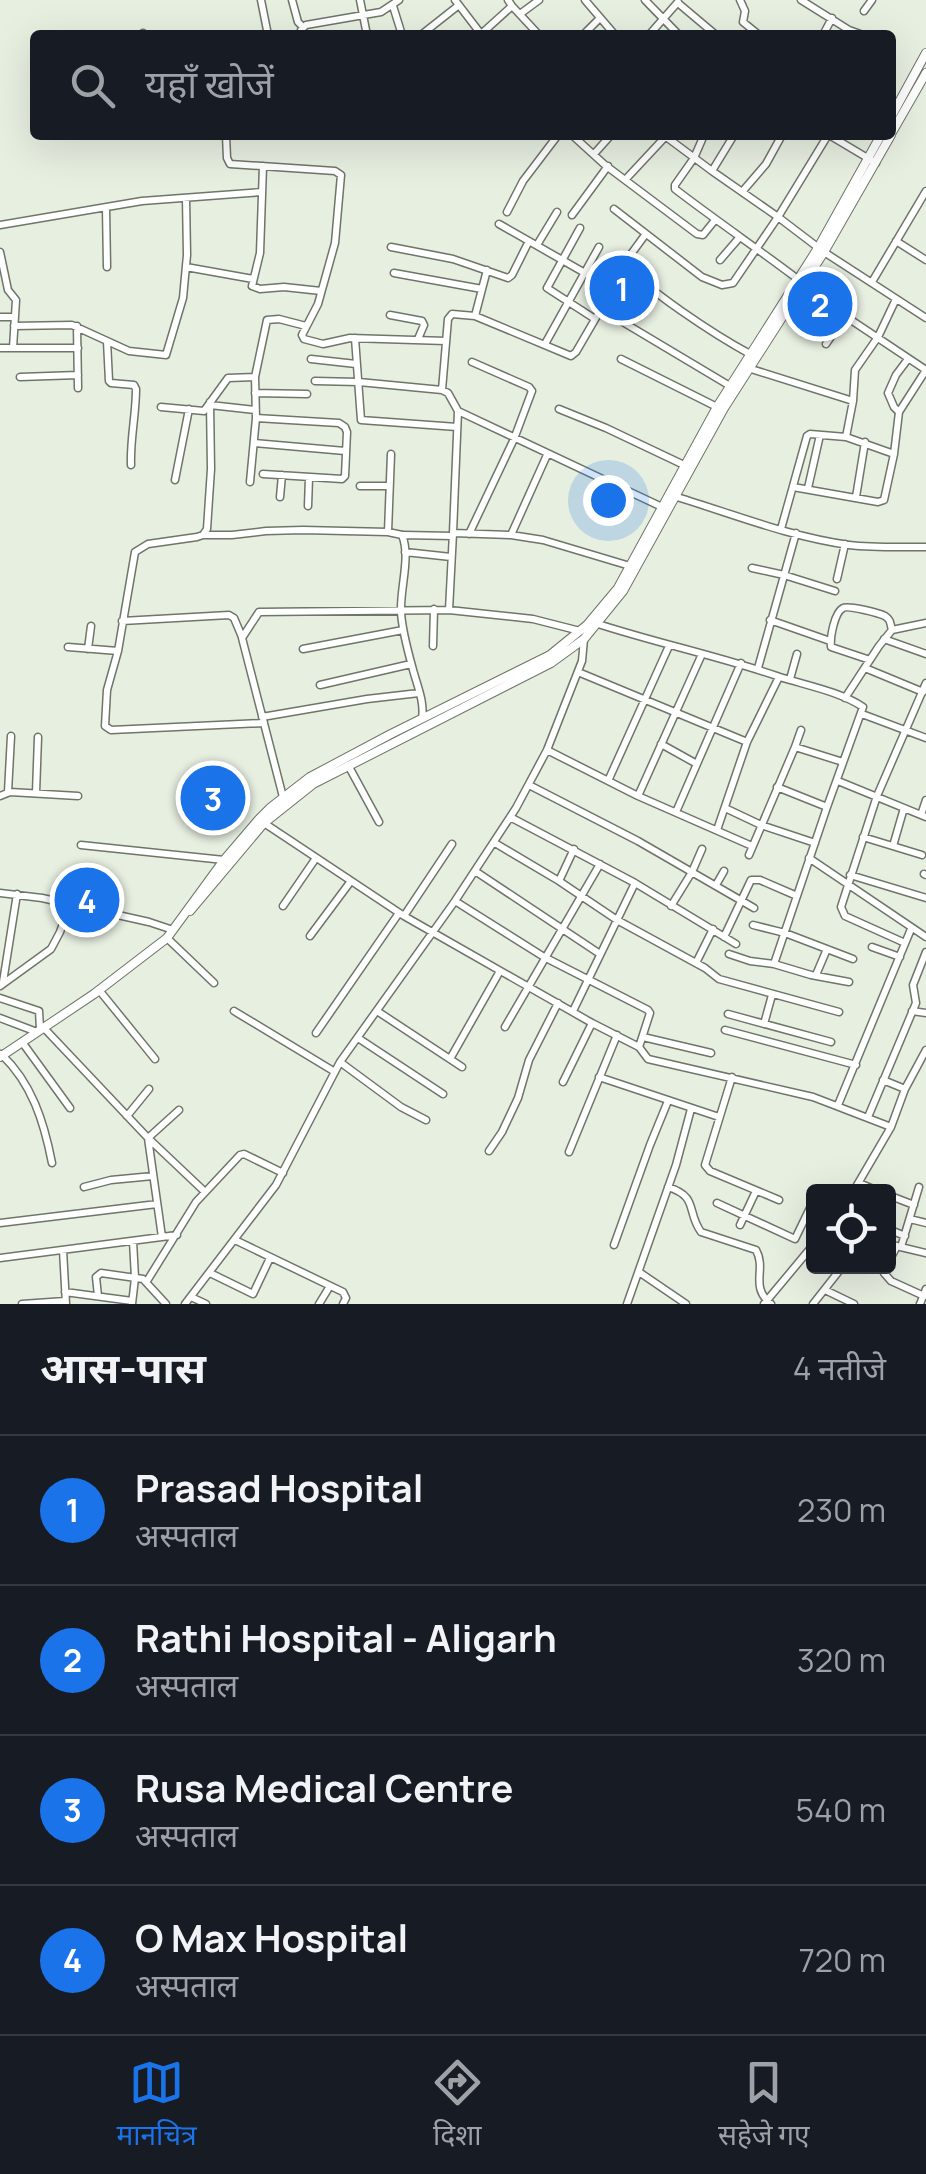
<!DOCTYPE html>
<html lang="hi">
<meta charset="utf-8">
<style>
:root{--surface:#171b24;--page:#242831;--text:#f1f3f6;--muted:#9ea1a6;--line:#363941;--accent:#1a73e8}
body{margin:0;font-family:Manrope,"Noto Sans Devanagari",sans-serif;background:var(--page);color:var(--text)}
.controls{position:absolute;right:30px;bottom:30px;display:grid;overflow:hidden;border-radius:10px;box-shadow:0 10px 40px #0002}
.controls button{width:90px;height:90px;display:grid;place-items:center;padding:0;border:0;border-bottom:2px solid var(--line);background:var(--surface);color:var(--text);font:50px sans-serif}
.you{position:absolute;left:608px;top:500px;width:35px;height:35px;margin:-25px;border:8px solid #fff;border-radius:50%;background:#1a73e8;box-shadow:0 0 0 15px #1a73e833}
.badge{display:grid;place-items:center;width:65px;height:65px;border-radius:50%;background:var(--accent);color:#fff;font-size:32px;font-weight:700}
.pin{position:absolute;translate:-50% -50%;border:5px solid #fff;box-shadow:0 2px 10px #0006}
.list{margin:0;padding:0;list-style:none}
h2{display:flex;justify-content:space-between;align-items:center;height:130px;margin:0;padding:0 40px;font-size:42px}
h2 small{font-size:32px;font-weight:400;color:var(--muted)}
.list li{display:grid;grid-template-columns:65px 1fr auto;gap:30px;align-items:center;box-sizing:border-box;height:150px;padding:0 40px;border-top:2px solid var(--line)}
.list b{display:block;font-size:38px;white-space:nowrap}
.list p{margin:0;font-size:32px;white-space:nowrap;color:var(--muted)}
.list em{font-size:32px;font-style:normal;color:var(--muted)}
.icon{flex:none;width:55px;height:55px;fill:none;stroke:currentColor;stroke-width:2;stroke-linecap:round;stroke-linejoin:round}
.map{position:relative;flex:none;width:926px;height:1304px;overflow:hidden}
.search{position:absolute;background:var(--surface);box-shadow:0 10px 40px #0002;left:30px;right:30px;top:30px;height:110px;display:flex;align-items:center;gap:25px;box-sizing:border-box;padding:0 35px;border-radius:10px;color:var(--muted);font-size:38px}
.sheet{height:730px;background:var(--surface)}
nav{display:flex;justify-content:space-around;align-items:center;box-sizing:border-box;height:140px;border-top:2px solid var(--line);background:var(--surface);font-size:28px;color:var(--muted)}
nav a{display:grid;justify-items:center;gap:5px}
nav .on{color:var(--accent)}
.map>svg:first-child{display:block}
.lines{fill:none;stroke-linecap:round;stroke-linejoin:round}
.minor-casing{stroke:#6e7569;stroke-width:9}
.tertiary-casing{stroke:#6e7569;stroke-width:10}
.minor{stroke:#fff;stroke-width:6}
.tertiary{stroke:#fff;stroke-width:8}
</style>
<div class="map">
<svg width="926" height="1304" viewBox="0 0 926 1304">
<rect width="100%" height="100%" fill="#e7efe1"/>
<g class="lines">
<g class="minor-casing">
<path id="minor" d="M 261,0 L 268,35
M 292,0 L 298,22 L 303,27
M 360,0 L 367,35
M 455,0 L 481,34
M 585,0 L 615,35
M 645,0 L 679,35
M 740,0 L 745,11 L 743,22 L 759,35
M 801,0 L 849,30 L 863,35
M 678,3 L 716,35
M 393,6 L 402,35
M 512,6 L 539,35
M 864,11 L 872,0
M 520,14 L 539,0
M 143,33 L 143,35
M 301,35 L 301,30 L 306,25 L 381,12 L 399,0
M 421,35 L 459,5
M 480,35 L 512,6 L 508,0
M 583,35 L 600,18
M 649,35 L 678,2
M 823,35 L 832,18
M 226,135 L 227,158 L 230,164 L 335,171 L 341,175 L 335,243 L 318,304 L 302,335 L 304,339 L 323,344 L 350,338 L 446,341
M 572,135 L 605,165 L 697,234 L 703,235 L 715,220
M 704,135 L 694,158 L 675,185 L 675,189 C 731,232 791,271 845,316
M 828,135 L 778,217 L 824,252 L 926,318
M 829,135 L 876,163
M 665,136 L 712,171
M 594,154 L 611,135
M 263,166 L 260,253 L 252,286 L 260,289 L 284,287 L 321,291
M 625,180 L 667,135
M 742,192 L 766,164 L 782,135
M 106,207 L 107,267
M 614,209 L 702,277 L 722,285 L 733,283 L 778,217 L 712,171 L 734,135
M 507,212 L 523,181 L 558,135
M 572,215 L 608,166
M 499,224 L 613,289
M 0,225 L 142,201 L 262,192
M 580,228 L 547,288 L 595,319
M 645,235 L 626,261 C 634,284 724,340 750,354
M 896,241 L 926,260
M 537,245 L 557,212
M 391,247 L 453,259 L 508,278 L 512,275 L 529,241
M 0,252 L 8,290 L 16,300 L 13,348
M 720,260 L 739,238
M 186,267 L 253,279
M 487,270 L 475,316 L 571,356 L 576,352 L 601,309 L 629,268
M 394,273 L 482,289
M 872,282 L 926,191
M 601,309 L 730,386
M 390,315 L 422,321 L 424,325 L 418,339
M 0,317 L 15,317
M 14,326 L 72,325 L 129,351 L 166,355 L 183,298 L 187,255 L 186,198
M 77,326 L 78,388
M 355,338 L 361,420 L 457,427
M 107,341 L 109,381 L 111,383 L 134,385 L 136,389 C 136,415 130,439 131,465
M 545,344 L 599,247
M 0,348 L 78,348
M 311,359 L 356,364
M 621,359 L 717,407
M 748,368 L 853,401
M 20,377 L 78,375
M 255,377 L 267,320 L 279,319 L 306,326
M 315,381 L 359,382 L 442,390 L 448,393 L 458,411 L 453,533 L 511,535 L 543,540 L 630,566
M 442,390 L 448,319 L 452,314 L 475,316
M 255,393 L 307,394
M 210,402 L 211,469 L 207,529 L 203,535 L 197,537 L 148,544 L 135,552 L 118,651 L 107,690 L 105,726 L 111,730 L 264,723
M 210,405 L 255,410
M 161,407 L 204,411 L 228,378 L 255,377 L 256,418 L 250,482
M 559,409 L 606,428 L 684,465
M 458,411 L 662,507
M 899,412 L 894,407 L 888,393 L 896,375 L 908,359
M 256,418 L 339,423 L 345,427 L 347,432 L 345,476 L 342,479 L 263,474
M 254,443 L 345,451
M 894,454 L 846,437 L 853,401 L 855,370 L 878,337 L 896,299
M 175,480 L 189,409
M 360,486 L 388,486
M 793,487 L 878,502 L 884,500 L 894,454 L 899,412 L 926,370 L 845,316 L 826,344
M 808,488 L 820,435
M 280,497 L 282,475
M 677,497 C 733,514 790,537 849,545 C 874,548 900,547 926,547
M 856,497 L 865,442
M 308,506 L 309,478
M 781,529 L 807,436 L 810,434 L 846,437
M 388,532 L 391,454
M 469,534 L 514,439 L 532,391 L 529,387 L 472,362
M 203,535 L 232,535 L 266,531 L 303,530 L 388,532 L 402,535 C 411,557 400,587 401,612 C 402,630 407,648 412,666 C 416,683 425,701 422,719
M 403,535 L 453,536
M 511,535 L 547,455
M 405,552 L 451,557
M 752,568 L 784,575 L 835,591
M 837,579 L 845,544
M 449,610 L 453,533
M 770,620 L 830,641
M 122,621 L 229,615 L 234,618 L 242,637
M 598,624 C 657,643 718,656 777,676 C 804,685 839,691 863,707 L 827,807 L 774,964
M 884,639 L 926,654
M 433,646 L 434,609
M 68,647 L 118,651
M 88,649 L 91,626
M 303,649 L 403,630
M 870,660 L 831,647 C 830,638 834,613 843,608 C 848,605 879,613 885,616 C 891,620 890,623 892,630
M 758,668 L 796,533
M 865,668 L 923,692
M 578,672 L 747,742
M 790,679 L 797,654
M 320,685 L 411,664
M 845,698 L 879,646 L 892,630 L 926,623
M 862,714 L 926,738
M 262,717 L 367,699 L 419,693
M 661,744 L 697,764
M 795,747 L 801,730
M 547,750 L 638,796 L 752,846
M 348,765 L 379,822
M 608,781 L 669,646
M 838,781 L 926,817
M 529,785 L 638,841 L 754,908
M 777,787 L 827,807
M 8,792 L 11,736
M 36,793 L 38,737
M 0,796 L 10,792 L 78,796
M 638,796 L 702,654
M 283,797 L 242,638 L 259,612 L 449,610 L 533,619 L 580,631
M 725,808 L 761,825 L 815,843
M 676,812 L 741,663
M 921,815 L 926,800
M 510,817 L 635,883 L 573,1011
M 264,823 L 404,916 L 592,1023 L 639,1047 L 648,1059 L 813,1097 L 891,1127
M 717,830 L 747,742 L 779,677
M 863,837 L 922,855
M 495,843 L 559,881
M 81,845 L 224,860
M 893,846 L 904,808
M 574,849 L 559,881 L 617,920 L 705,968 L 719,979 L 839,1012
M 749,855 L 795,747 L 843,762
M 809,858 L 926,937
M 475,871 L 600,954
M 924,874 L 926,875
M 850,875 L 926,898
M 635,883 L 736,944
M 716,885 L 724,871
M 0,893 L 42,898 L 149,922 L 173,930
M 455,901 L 544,957 L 648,1010 L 650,1013 L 639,1047
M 283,906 L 316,858
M 671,906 L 692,872 L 702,849
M 404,916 L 452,844
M 753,925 L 785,933 L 853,959
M 310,936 L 351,881
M 724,937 L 751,880 L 760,880 L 797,896
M 167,938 L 214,983
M 905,943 L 845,916 L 841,907 L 877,796 L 926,683
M 872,947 L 900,957
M 729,954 L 750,961 L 774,964 L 811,975 L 849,982
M 696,963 L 713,929
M 816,975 L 827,949
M 3,982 L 17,894
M 0,986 L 51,949 L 60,932 L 70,904
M 99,990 L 155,1059
M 0,998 L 39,1011 L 40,1029
M 234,1011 L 335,1072
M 377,1011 L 462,1067
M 912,1011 L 926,1013
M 728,1014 L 831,1042
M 0,1018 L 37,1032
M 764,1024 L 772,995
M 43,1027 L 148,1138 L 204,1191
M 505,1027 L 600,864
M 725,1030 L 856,1065
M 316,1033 L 399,913
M 643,1037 L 711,1053
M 358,1038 L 443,1094
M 22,1042 L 70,1108
M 1,1054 C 32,1083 44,1122 52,1163
M 450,1059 L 500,971
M 340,1062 L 401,1107 L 426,1120
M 599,1077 L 719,1117
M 732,1077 L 705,1165 L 710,1171 L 779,1200
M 883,1080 L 905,1089
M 563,1082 L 592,1023
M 838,1105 L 911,929
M 127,1116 L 149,1089
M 868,1117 L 916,1003 L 913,985 L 926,952
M 489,1151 L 502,1132 L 518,1098 L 529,1060 L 558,1003
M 569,1152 L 617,1035
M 859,1183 L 880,1192
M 84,1187 L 111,1180 L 153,1176
M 668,1187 C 699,1197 686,1211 701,1232 L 756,1250 C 767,1270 749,1286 771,1304
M 853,1192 L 891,1127 L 905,1089 L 926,1050
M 888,1195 L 914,1205
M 717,1203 L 795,1239 L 810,1208
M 910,1219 L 926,1223
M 0,1223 L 157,1204
M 740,1225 L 756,1191
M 888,1229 L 905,1236
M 162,1237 L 148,1138 L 179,1110
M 235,1240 L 343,1292 L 346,1298 L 343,1304
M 888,1244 L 926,1253
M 614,1245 L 650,1145 L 668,1101
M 901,1247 L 919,1187
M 63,1250 L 66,1304
M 0,1258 L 177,1235
M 888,1263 L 897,1246
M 886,1266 L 884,1273 L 891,1281 L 924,1296
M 639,1272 L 686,1304
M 210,1273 L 253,1294 L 270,1258
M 147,1281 L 196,1202 L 240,1155 L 244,1154 L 283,1173
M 825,1290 L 854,1304
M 65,1292 L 132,1301
M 98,1296 L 96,1277 L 101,1273 L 143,1279 L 166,1304
M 191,1297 L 206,1304
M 22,1304 L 65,1301
M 132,1304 L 135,1278 L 133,1241
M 185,1304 L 276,1185 L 340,1062 L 455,901 L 516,808 L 547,750 L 582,661 L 584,639
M 319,1304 L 330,1286
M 627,1304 L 676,1165 L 691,1109
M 764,1304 L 814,1244
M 813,1304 L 843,1266
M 920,1304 L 926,1289"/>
</g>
<g class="tertiary-casing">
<path id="tertiary" d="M 891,117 L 926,53
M 891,134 L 926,73
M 190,911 L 264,823 L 313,784 L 551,663 L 584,639 L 623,591 L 724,408 L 824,252 L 891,135
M 0,1057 L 94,994 L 167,938 L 224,860 L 259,819 L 270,808 L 310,777 L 391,734 L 550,655 L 587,625 L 618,588 L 717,407 L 818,248 L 881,135"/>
</g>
<use href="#minor" class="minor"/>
<use href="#tertiary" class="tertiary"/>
</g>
</svg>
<div class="controls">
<button><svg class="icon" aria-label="locate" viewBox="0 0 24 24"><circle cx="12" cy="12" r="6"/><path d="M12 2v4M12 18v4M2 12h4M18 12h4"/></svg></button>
</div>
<div class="you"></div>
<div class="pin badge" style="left:622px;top:288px">1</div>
<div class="pin badge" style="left:820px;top:304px">2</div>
<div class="pin badge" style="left:213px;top:798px">3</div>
<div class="pin badge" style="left:87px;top:900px">4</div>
<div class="search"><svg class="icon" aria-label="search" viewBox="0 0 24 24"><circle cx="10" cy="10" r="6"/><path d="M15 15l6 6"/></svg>यहाँ खोजें</div>
</div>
<section class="sheet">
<h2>आस-पास<small>4 नतीजे</small></h2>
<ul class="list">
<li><span class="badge">1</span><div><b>Prasad Hospital</b><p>अस्पताल</p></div><em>230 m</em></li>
<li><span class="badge">2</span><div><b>Rathi Hospital - Aligarh</b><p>अस्पताल</p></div><em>320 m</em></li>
<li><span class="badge">3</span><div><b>Rusa Medical Centre</b><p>अस्पताल</p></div><em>540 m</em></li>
<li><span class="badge">4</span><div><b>O Max Hospital</b><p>अस्पताल</p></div><em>720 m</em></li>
</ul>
</section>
<nav>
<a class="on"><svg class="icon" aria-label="map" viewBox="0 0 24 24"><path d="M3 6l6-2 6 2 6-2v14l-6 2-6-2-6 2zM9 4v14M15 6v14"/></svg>मानचित्र</a>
<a><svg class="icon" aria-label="directions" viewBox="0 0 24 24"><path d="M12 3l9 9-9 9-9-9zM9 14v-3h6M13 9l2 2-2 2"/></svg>दिशा</a>
<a><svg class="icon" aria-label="saved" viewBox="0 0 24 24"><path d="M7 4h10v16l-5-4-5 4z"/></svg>सहेजे गए</a>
</nav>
